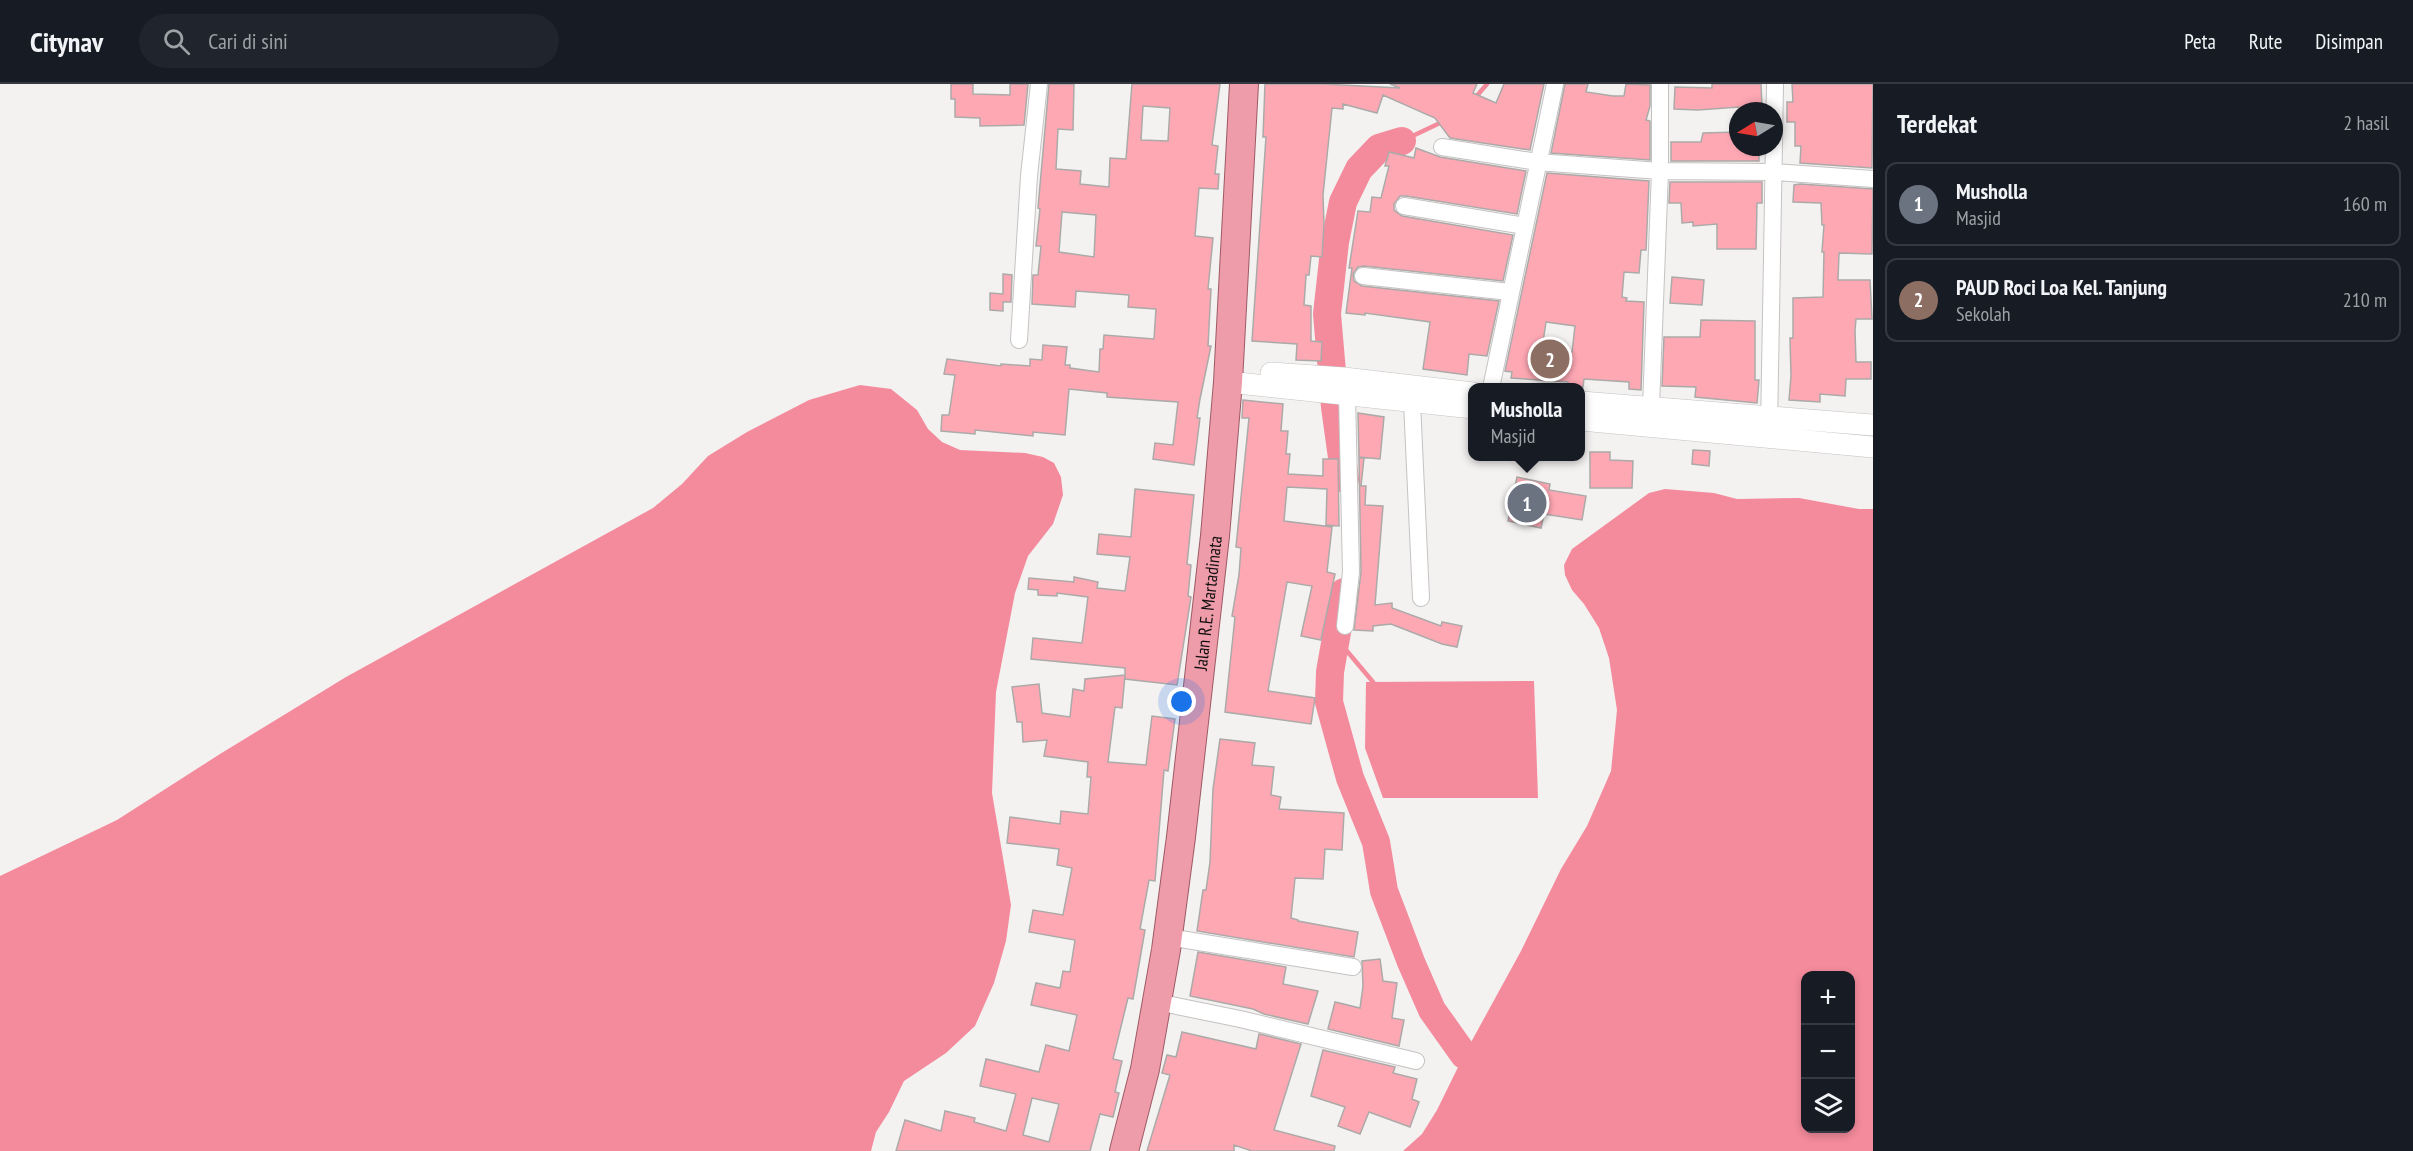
<!DOCTYPE html>
<html lang="id">
<meta charset="utf-8">
<style>
:root{--surface:#171b24;--page:#20242c;--text:#f1f3f6;--muted:#9ea1a6;--line:#363941;--accent:#1a73e8}
body{margin:0;font-family:"PT Sans Narrow",sans-serif;background:var(--page);color:var(--text)}
.controls{position:absolute;right:18px;bottom:18px;display:grid;overflow:hidden;border-radius:12px;box-shadow:0 3px 9px #0003}
.controls button{width:54px;height:54px;display:grid;place-items:center;padding:0;border:0;border-bottom:2px solid var(--line);background:var(--surface);color:var(--text);font:30px sans-serif}
.compass{position:absolute;left:1729px;top:18px;width:54px;height:54px;border-radius:50%;background:var(--surface);box-shadow:0 3px 9px #0003;rotate:259deg}
.you{position:absolute;left:1182px;top:618px;width:21px;height:21px;margin:-15px;border:4px solid #fff;border-radius:50%;background:#1a73e8;box-shadow:0 0 0 9px #1a73e833}
.badge{display:grid;place-items:center;width:39px;height:39px;border-radius:50%;background:var(--accent);color:#fff;font-size:20px;font-weight:700}
.pin{position:absolute;translate:-50% -50%;border:3px solid #fff;box-shadow:0 2px 6px #0006}
.popup{position:absolute;left:1468px;top:299px;width:117px;height:78px;box-sizing:border-box;display:grid;place-content:center;border-radius:12px;background:var(--surface);filter:drop-shadow(0 2px 4px #0005);font-size:20px;white-space:nowrap;color:var(--muted)}
.popup b{font-size:22px;color:var(--text)}
.popup::after{content:'';position:absolute;left:50%;top:100%;margin-left:-12px;border:12px solid transparent;border-top-color:var(--surface)}
.list{margin:0;padding:0;list-style:none}
h2{display:flex;justify-content:space-between;align-items:center;height:78px;margin:0;padding:0 24px;font-size:26px}
h2 small{font-size:20px;font-weight:400;color:var(--muted)}
.list li{display:grid;grid-template-columns:39px 1fr auto;gap:18px;align-items:center;box-sizing:border-box;height:84px;margin:0 12px 12px;padding:0 12px;border:2px solid var(--line);border-radius:12px}
.list b{display:block;font-size:22px;white-space:nowrap}
.list p{margin:0;font-size:20px;white-space:nowrap;color:var(--muted)}
.list em{font-size:20px;font-style:normal;color:var(--muted)}
.icon{flex:none;width:33px;height:33px;fill:none;stroke:currentColor;stroke-width:2;stroke-linecap:round;stroke-linejoin:round}
.map{position:relative;flex:none;width:1873px;height:1067px;overflow:hidden}
header{display:flex;align-items:center;gap:36px;box-sizing:border-box;height:84px;padding:0 30px;background:var(--surface);border-bottom:2px solid var(--line)}
header strong{font-size:28px}
nav{display:flex;gap:33px;margin-inline-start:auto;font-size:21px}
.search{width:420px;height:54px;background:var(--page);display:flex;align-items:center;gap:15px;box-sizing:border-box;padding:0 21px;border-radius:33px;color:var(--muted);font-size:22px}
main{display:flex}
aside{flex:1;background:var(--surface)}
.map>svg:first-child{display:block}
.water{fill:#f48b9c;fill-rule:evenodd}
.lines{fill:none;stroke-linecap:round;stroke-linejoin:round}
.stream{stroke:#f48b9c;stroke-width:4.5}
.river{stroke:#f48b9c;stroke-width:28}
.building{fill:#fea8b4;stroke:#aca9a9;stroke-width:1.5;fill-rule:evenodd}
.minor-casing{stroke:#c5c2c2;stroke-width:18}
.tertiary-casing{stroke:#c5c2c2;stroke-width:22}
.trunk-casing{stroke:#9d5a65;stroke-width:30}
.minor{stroke:#fff;stroke-width:16}
.tertiary{stroke:#fff;stroke-width:21}
.trunk{stroke:#ee9caa;stroke-width:28}
.labels{text-anchor:middle;dominant-baseline:central;stroke-width:6;stroke-linejoin:round;paint-order:stroke}
.street-label{font-size:18px;fill:#100f0f;stroke:#fff}
</style>
<header>
<strong>Citynav</strong>
<div class="search"><svg class="icon" aria-label="search" viewBox="0 0 24 24"><circle cx="10" cy="10" r="6"/><path d="M15 15l6 6"/></svg>Cari di sini</div>
<nav><a>Peta</a><a>Rute</a><a>Disimpan</a></nav>
</header>
<main>
<div class="map">
<svg width="1873" height="1067" viewBox="0 0 1873 1067">
<rect width="100%" height="100%" fill="#f4f1f1"/>
<path class="water" d="M 860,301 L 891,305 L 917,326 L 928,345 L 942,358 L 960,366 L 1025,369 L 1043,373 L 1054,379 L 1061,393 L 1063,411 L 1053,440 L 1028,472 L 1015,509 L 996,608 L 992,709 L 1011,821 L 1006,857 L 994,899 L 975,942 L 946,969 L 904,997 L 889,1028 L 876,1048 L 871,1067 L 0,1067 L 0,792 L 117,736 L 220,670 L 346,593 L 653,424 L 682,400 L 708,372 L 747,348 L 809,316 Z
M 1665,405 L 1714,409 L 1737,415 L 1799,414 L 1859,425 L 1873,425 L 1873,1067 L 1403,1067 L 1422,1050 L 1437,1026 L 1464,971 L 1521,867 L 1561,785 L 1587,742 L 1611,687 L 1617,626 L 1609,574 L 1599,544 L 1584,520 L 1572,506 L 1565,491 L 1564,481 L 1572,465 L 1649,409 ZM 1806,892 L 1850,892 L 1850,1044 L 1806,1044 Z
M 1534,597 L 1538,714 L 1383,714 L 1365,664 L 1366,598 Z"/>
<g class="lines">
<path class="stream" d="M 1475,14 L 1487,0
M 1402,57 L 1442,38
M 1336,554 L 1373,598"/>
<path class="river" d="M 1345,395 L 1335,323 L 1327,230 L 1335,158 L 1343,118 L 1359,85 L 1379,64 L 1402,57
M 1344,508 L 1330,588 L 1329,618 L 1350,694 L 1376,758 L 1384,807 L 1411,878 L 1432,926 L 1464,971"/>
</g>
<path class="building" d="M 951,0 L 973,0 L 973,10 L 1010,11 L 1010,0 L 1028,0 L 1024,41 L 980,42 L 980,34 L 955,33 L 955,15 L 951,15 Z
M 1049,0 L 1074,0 L 1073,46 L 1058,45 L 1056,85 L 1081,87 L 1080,100 L 1109,103 L 1110,74 L 1126,75 L 1132,0 L 1220,0 L 1212,61 L 1218,62 L 1215,90 L 1219,90 L 1218,105 L 1199,104 L 1195,152 L 1213,154 L 1208,205 L 1211,205 L 1208,262 L 1211,262 L 1200,315 L 1197,334 L 1200,334 L 1194,381 L 1153,375 L 1155,359 L 1173,361 L 1178,318 L 1107,313 L 1107,309 L 1069,305 L 1065,351 L 1033,348 L 1033,352 L 975,346 L 975,350 L 941,347 L 942,331 L 949,331 L 955,291 L 944,290 L 947,275 L 1001,282 L 1001,280 L 1030,282 L 1030,275 L 1042,276 L 1043,261 L 1067,263 L 1065,281 L 1070,281 L 1070,284 L 1099,288 L 1100,265 L 1103,265 L 1104,251 L 1154,255 L 1156,225 L 1128,223 L 1129,211 L 1076,207 L 1075,223 L 1032,220 L 1033,191 L 1038,191 L 1041,162 L 1036,162 L 1040,125 L 1038,124 ZM 1143,22 L 1170,24 L 1168,57 L 1141,56 ZM 1062,128 L 1096,131 L 1094,173 L 1059,168 Z
M 1265,0 L 1323,0 L 1400,4 L 1390,0 L 1477,0 L 1473,9 L 1496,19 L 1504,0 L 1544,0 L 1530,66 L 1450,54 L 1435,34 L 1383,11 L 1377,29 L 1343,20 L 1343,25 L 1332,24 L 1323,111 L 1324,140 L 1322,173 L 1311,172 L 1309,191 L 1306,191 L 1304,221 L 1311,222 L 1311,257 L 1322,258 L 1321,277 L 1296,276 L 1297,260 L 1252,257 L 1266,53 L 1263,53 Z
M 1565,0 L 1588,0 L 1586,8 L 1613,12 L 1624,12 L 1626,0 L 1650,1 L 1650,22 L 1646,36 L 1650,37 L 1650,76 L 1551,69 Z
M 1712,0 L 1761,0 L 1762,23 L 1739,25 L 1739,23 L 1698,26 L 1674,25 L 1675,3 L 1712,4 Z
M 1792,0 L 1873,0 L 1872,84 L 1800,79 L 1801,62 L 1795,62 L 1795,38 L 1787,38 L 1787,18 L 1793,18 Z
M 1738,48 L 1738,63 L 1748,63 L 1748,69 L 1759,69 L 1759,77 L 1671,77 L 1671,58 L 1701,58 L 1703,49 Z
M 1416,64 L 1440,73 L 1526,87 L 1517,130 L 1406,112 L 1400,112 L 1394,120 L 1394,126 L 1402,132 L 1513,151 L 1503,197 L 1364,182 L 1358,183 L 1353,190 L 1354,197 L 1362,202 L 1499,217 L 1487,272 L 1469,270 L 1467,291 L 1423,285 L 1430,238 L 1365,229 L 1365,231 L 1346,229 L 1352,184 L 1349,184 L 1358,127 L 1370,128 L 1372,113 L 1381,114 L 1389,82 L 1385,82 L 1389,68 L 1414,74 Z
M 1547,89 L 1649,97 L 1646,166 L 1641,166 L 1639,189 L 1624,188 L 1622,213 L 1627,214 L 1626,217 L 1644,218 L 1641,306 L 1629,305 L 1629,298 L 1584,295 L 1583,303 L 1568,301 L 1568,298 L 1511,294 L 1512,288 L 1505,287 ZM 1546,238 L 1575,242 L 1572,268 L 1542,265 Z
M 1670,98 L 1762,98 L 1762,119 L 1757,119 L 1756,165 L 1717,165 L 1717,140 L 1693,142 L 1693,138 L 1682,139 L 1681,119 L 1669,119 Z
M 1800,100 L 1873,105 L 1872,170 L 1839,169 L 1838,196 L 1870,196 L 1872,235 L 1856,235 L 1855,246 L 1856,278 L 1871,278 L 1871,295 L 1846,295 L 1845,312 L 1820,310 L 1820,318 L 1789,316 L 1791,292 L 1790,254 L 1793,254 L 1793,214 L 1823,213 L 1824,168 L 1822,168 L 1824,141 L 1822,141 L 1821,119 L 1793,118 L 1794,101 Z
M 1003,190 L 1012,191 L 1011,218 L 1003,218 L 1003,227 L 990,226 L 990,209 L 1003,210 Z
M 1672,193 L 1704,196 L 1702,221 L 1670,219 Z
M 1701,236 L 1755,237 L 1755,296 L 1759,296 L 1757,319 L 1695,313 L 1696,303 L 1662,302 L 1664,253 L 1700,253 Z
M 1243,316 L 1283,320 L 1281,347 L 1288,347 L 1286,370 L 1290,370 L 1288,390 L 1323,392 L 1323,375 L 1338,375 L 1339,442 L 1326,441 L 1327,405 L 1287,403 L 1284,437 L 1332,443 L 1327,488 L 1335,490 L 1321,556 L 1301,552 L 1312,502 L 1287,498 L 1268,607 L 1315,614 L 1311,640 L 1225,628 L 1235,533 L 1232,532 L 1239,491 L 1241,464 L 1236,463 L 1249,334 L 1242,334 Z
M 1358,329 L 1384,333 L 1380,375 L 1359,373 Z
M 1693,366 L 1710,367 L 1709,382 L 1692,380 Z
M 1590,368 L 1610,368 L 1610,376 L 1633,377 L 1632,404 L 1590,404 Z
M 1359,374 L 1364,374 L 1361,402 L 1366,402 L 1365,421 L 1383,422 L 1375,521 L 1392,519 L 1392,524 L 1441,542 L 1442,538 L 1462,542 L 1457,563 L 1442,560 L 1391,540 L 1373,542 L 1373,547 L 1354,546 L 1361,488 Z
M 1517,393 L 1550,400 L 1549,406 L 1586,412 L 1582,436 L 1544,430 L 1541,444 L 1508,437 Z
M 1135,405 L 1194,411 L 1187,480 L 1191,481 L 1188,512 L 1191,513 L 1177,601 L 1125,595 L 1125,591 L 1122,624 L 1115,623 L 1108,678 L 1146,681 L 1152,632 L 1175,635 L 1168,687 L 1164,686 L 1155,797 L 1149,796 L 1140,845 L 1145,846 L 1133,915 L 1128,914 L 1113,975 L 1122,977 L 1115,1008 L 1119,1009 L 1113,1033 L 1100,1030 L 1090,1067 L 896,1067 L 905,1036 L 941,1047 L 945,1027 L 975,1034 L 974,1038 L 1006,1047 L 1016,1010 L 980,1002 L 986,975 L 1039,988 L 1046,961 L 1069,967 L 1077,931 L 1031,921 L 1036,899 L 1060,904 L 1063,887 L 1070,888 L 1075,856 L 1029,848 L 1033,826 L 1063,831 L 1072,784 L 1057,781 L 1059,765 L 1007,759 L 1010,733 L 1060,740 L 1061,727 L 1088,730 L 1091,693 L 1087,693 L 1088,678 L 1044,672 L 1047,656 L 1023,658 L 1022,638 L 1017,638 L 1012,603 L 1039,600 L 1042,629 L 1070,633 L 1073,605 L 1084,607 L 1085,595 L 1125,591 L 1125,584 L 1031,575 L 1033,554 L 1082,559 L 1088,513 L 1057,509 L 1057,512 L 1038,511 L 1038,506 L 1028,505 L 1029,494 L 1074,498 L 1074,493 L 1098,498 L 1097,504 L 1125,507 L 1130,473 L 1097,470 L 1099,450 L 1131,453 ZM 1032,1014 L 1059,1020 L 1049,1058 L 1023,1051 Z
M 1220,655 L 1255,659 L 1252,681 L 1274,683 L 1271,711 L 1281,713 L 1279,725 L 1344,729 L 1342,766 L 1325,765 L 1323,795 L 1295,794 L 1291,834 L 1298,836 L 1298,837 L 1358,848 L 1354,873 L 1197,847 L 1203,806 L 1206,806 L 1210,778 L 1213,705 Z
M 1198,868 L 1286,883 L 1283,900 L 1318,907 L 1308,940 L 1264,930 L 1253,925 L 1190,912 Z
M 1380,875 L 1383,897 L 1397,899 L 1392,934 L 1404,936 L 1399,962 L 1328,945 L 1335,918 L 1360,924 L 1363,902 L 1362,877 Z
M 1182,948 L 1256,965 L 1259,950 L 1301,960 L 1274,1046 L 1335,1062 L 1334,1067 L 1252,1067 L 1234,1061 L 1234,1067 L 1147,1067 L 1170,991 L 1162,989 L 1167,971 L 1176,973 Z
M 1323,966 L 1395,983 L 1393,989 L 1417,995 L 1412,1015 L 1419,1018 L 1410,1043 L 1369,1028 L 1360,1050 L 1338,1042 L 1345,1023 L 1311,1012 Z"/>
<g class="lines">
<g class="minor-casing">
<path id="minor" d="M 1442,63 L 1537,78 L 1660,87 L 1774,88 L 1873,95
M 1404,122 L 1525,142
M 1363,192 L 1510,208
M 1019,256 L 1029,92 L 1039,0
M 1491,304 L 1555,0
M 1412,318 L 1421,514
M 1651,323 L 1660,87 L 1660,0
M 1769,345 L 1775,0
M 1345,542 L 1351,488 L 1347,311
M 1168,853 L 1353,883
M 1157,918 L 1240,935 L 1416,977"/>
</g>
<g class="tertiary-casing">
<path id="tertiary" d="M 1271,289 L 1344,294 L 1473,309
M 1228,298 L 1473,324
M 1581,318 L 1873,341
M 1581,336 L 1873,363"/>
</g>
<g class="trunk-casing">
<g id="trunk">
<path id="s1" d="M 1124,1067 L 1145,985 L 1166,866 L 1181,753 L 1215,452 L 1228,298 L 1244,0"/>
</g>
</g>
<use href="#minor" class="minor"/>
<use href="#tertiary" class="tertiary"/>
<use href="#trunk" class="trunk"/>
</g>
<g class="labels">
<g class="street-label">
<text stroke="none"><textPath href="#s1" startOffset="555">Jalan R.E. Martadinata</textPath></text>
</g>
</g>
</svg>
<div class="controls">
<button>+</button>
<button>−</button>
<button><svg class="icon" aria-label="layers" viewBox="0 0 24 24"><path d="M12 4l9 5-9 5-9-5zM3 14l9 5 9-5"/></svg></button>
</div>
<svg class="compass" viewBox="-18 -18 36 36"><path d="M0-13l5 13h-10z" fill="#e53935"/><path d="M0 13l5-13h-10z" fill="#9ea1a6"/></svg>
<div class="you"></div>
<div class="pin badge" style="left:1527px;top:419px;background:#6b7280">1</div>
<div class="popup"><b>Musholla</b>Masjid</div>
<div class="pin badge" style="left:1550px;top:275px;background:#8d6e63">2</div>
</div>
<aside>
<h2>Terdekat<small>2 hasil</small></h2>
<ul class="list">
<li><span class="badge" style="background:#6b7280">1</span><div><b>Musholla</b><p>Masjid</p></div><em>160 m</em></li>
<li><span class="badge" style="background:#8d6e63">2</span><div><b>PAUD Roci Loa Kel. Tanjung</b><p>Sekolah</p></div><em>210 m</em></li>
</ul>
</aside>
</main>
